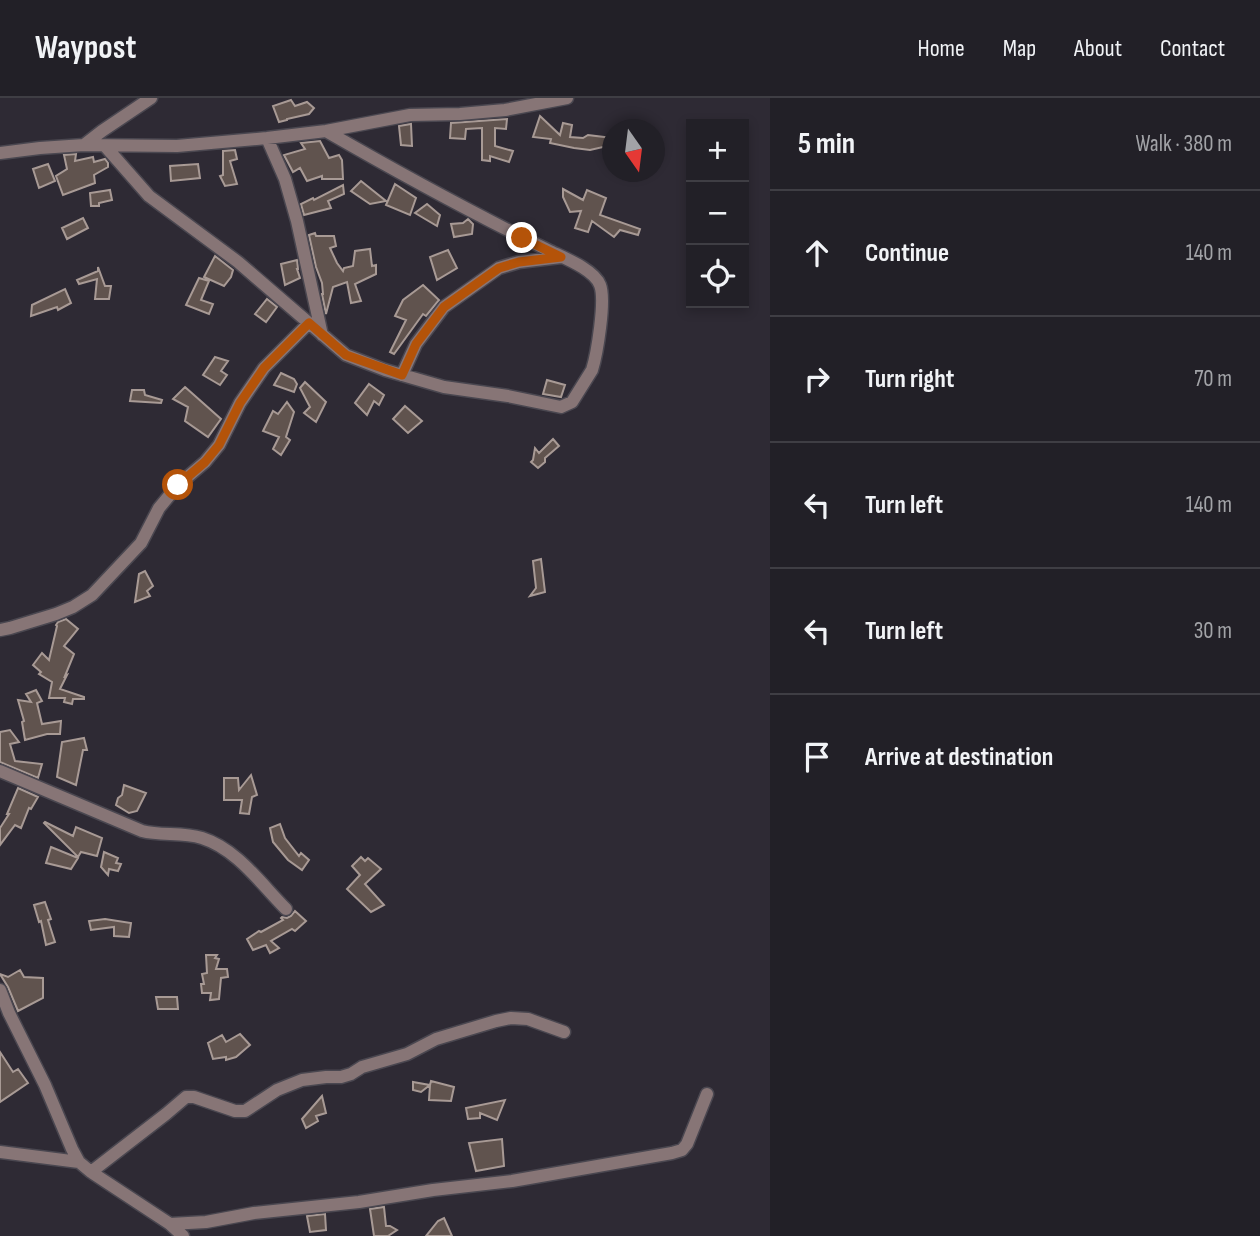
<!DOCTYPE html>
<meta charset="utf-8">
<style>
:root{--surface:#222027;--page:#2a282f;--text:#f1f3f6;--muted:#a2a3a7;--line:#3f3e44}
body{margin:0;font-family:"Sofia Sans Condensed",sans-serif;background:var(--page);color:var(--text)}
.controls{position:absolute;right:21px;top:21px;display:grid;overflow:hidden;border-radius:0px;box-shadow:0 4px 10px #0003}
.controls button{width:63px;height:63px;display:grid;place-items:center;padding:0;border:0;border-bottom:2px solid var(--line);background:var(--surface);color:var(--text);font:35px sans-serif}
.compass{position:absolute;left:602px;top:21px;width:63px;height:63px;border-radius:50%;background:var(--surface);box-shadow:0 4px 10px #0003;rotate:166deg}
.stop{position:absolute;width:21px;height:21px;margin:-16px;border:5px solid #b45309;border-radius:50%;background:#fff}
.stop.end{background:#b45309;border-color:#fff;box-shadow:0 2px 7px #0008}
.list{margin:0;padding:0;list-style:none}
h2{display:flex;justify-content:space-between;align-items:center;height:91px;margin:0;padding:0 28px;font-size:30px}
h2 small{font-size:23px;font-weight:400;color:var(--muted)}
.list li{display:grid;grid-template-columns:46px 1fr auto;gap:21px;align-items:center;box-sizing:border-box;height:126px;padding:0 28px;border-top:2px solid var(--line)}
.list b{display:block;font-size:26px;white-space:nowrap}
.list em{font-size:23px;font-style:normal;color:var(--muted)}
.icon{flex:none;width:38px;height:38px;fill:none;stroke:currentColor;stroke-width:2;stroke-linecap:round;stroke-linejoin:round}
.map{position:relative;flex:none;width:770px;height:1138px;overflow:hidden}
header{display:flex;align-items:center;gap:42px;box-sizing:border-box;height:98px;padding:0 35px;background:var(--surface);border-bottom:2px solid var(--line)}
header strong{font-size:33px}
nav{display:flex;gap:38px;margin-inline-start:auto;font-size:24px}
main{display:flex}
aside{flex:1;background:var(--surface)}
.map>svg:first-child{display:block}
.building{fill:#60534e;stroke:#a89a95;stroke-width:2}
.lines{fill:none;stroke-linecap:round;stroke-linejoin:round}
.street-casing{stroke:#4a4750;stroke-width:15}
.street{stroke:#877576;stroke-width:12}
.route{stroke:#b45309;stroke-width:9}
</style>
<header>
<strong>Waypost</strong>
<nav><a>Home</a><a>Map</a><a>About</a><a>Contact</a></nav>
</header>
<main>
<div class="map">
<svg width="770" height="1138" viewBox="0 0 770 1138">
<rect width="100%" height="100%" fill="#2e2a34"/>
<path class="building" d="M 291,2 L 295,8 L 307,4 L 314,10 L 309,16 L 287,21 L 287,22 L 279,24 L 273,8 Z
M 540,18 L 560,37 L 563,25 L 572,27 L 570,39 L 583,40 L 588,37 L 612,40 L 612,47 L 590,52 L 574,50 L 550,45 L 551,41 L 533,39 Z
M 507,21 L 506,31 L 495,30 L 495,48 L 513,53 L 509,64 L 490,58 L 490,63 L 482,62 L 482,30 L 466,31 L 465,41 L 450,40 L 451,25 Z
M 411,26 L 412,48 L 401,47 L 399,28 Z
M 320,43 L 329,60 L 339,57 L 342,62 L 343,81 L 322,81 L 322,78 L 307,83 L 300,70 L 293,74 L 284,57 L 305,51 L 301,45 Z
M 235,52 L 237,61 L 230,63 L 237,86 L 225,88 L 220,78 L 223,77 L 223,53 Z
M 76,56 L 75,63 L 93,59 L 94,64 L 105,61 L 108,65 L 108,69 L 94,77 L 95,85 L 63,97 L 56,78 L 67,71 L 64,57 Z
M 48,66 L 55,83 L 39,90 L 33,71 Z
M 198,66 L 200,80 L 171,83 L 170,68 Z
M 361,83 L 386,103 L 370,106 L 351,93 Z
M 395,86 L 416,100 L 410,117 L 386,107 Z
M 343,87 L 344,96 L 328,103 L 331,110 L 304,117 L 301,106 L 313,100 L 314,102 Z
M 563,91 L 583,102 L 587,92 L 606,100 L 600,117 L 640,131 L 638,137 L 620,132 L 614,139 L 592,123 L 588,134 L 575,130 L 581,113 L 570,114 L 563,99 Z
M 110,92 L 112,102 L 99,105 L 99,108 L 91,108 L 90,95 Z
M 427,106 L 440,117 L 437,128 L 415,115 Z
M 83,120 L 88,130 L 67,141 L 62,130 Z
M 468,121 L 473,126 L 472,136 L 454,139 L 451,126 L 463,125 Z
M 315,135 L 316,138 L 334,138 L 336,148 L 330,150 L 337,165 L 343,173 L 344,170 L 353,168 L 355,153 L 370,151 L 372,168 L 376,167 L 376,176 L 355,186 L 361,203 L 351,205 L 347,184 L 333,189 L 326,216 L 322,196 L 323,196 L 322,185 L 316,169 L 309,137 Z
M 448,152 L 457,170 L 437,182 L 430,159 Z
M 215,158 L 233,172 L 231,179 L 224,188 L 204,179 Z
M 297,162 L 298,171 L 297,171 L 300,180 L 285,187 L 281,166 Z
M 98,169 L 105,188 L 111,188 L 109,201 L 95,201 L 97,181 L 79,186 L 77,182 L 98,173 Z
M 199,180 L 209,183 L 201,202 L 213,206 L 209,216 L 186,207 Z
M 423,187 L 439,202 L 426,218 L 423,216 L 394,256 L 390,254 L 406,222 L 395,218 L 403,202 Z
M 65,191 L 71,205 L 58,212 L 57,209 L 31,218 L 32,207 Z
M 267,201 L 277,209 L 266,224 L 255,216 Z
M 215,259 L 228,263 L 221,273 L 227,277 L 220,287 L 203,277 Z
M 281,275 L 294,281 L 297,286 L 294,294 L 274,287 Z
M 547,282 L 565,287 L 561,299 L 543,296 Z
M 305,284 L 326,304 L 316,324 L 304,315 L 310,309 L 300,290 Z
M 369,286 L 384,297 L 379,307 L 374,303 L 367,317 L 355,305 Z
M 185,289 L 221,321 L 208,339 L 185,323 L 188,309 L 173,301 Z
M 132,292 L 144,292 L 145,297 L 162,302 L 161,305 L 130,303 Z
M 287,304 L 294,314 L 286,339 L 290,342 L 281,357 L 273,351 L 279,339 L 263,333 L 273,313 L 278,316 Z
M 405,308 L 422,323 L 408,335 L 393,321 Z
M 553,341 L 559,348 L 545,360 L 545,364 L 538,370 L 531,364 L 533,362 L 535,350 L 539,355 Z
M 541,461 L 545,494 L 530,498 L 536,490 L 533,463 Z
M 145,473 L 153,488 L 147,493 L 150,498 L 135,504 L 139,476 Z
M 66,521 L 78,531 L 64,548 L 74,556 L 65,578 L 67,577 L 60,591 L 84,599 L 84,601 L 73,601 L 72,606 L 64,604 L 65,600 L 49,600 L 52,584 L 39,576 L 41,574 L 33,567 L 42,555 L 49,562 L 57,528 L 56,527 L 58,524 Z
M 36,592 L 42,603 L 37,605 L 42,626 L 61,623 L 60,636 L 47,636 L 25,642 L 22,624 L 24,623 L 18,602 L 31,604 L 26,596 Z
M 10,632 L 19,644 L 10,646 L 15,663 L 42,666 L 38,680 L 0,664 L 0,634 Z
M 84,640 L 87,652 L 83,652 L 76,687 L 57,679 L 62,644 Z
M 251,677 L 257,697 L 252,699 L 249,716 L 240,715 L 242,702 L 224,702 L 224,680 L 238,680 L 239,692 Z
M 124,687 L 146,695 L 137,713 L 129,715 L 116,707 L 118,700 L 122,697 Z
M 18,690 L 38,699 L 31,711 L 29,710 L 21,730 L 15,727 L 0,747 L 0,730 L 9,716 L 7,716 Z
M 45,724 L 73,738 L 76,729 L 102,740 L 97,758 L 81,754 L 78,759 L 44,725 Z
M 280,726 L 285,740 L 299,758 L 301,755 L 309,762 L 302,772 L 288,762 L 273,744 L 270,730 Z
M 51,749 L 78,760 L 71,771 L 46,765 Z
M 104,754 L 118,760 L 116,765 L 121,766 L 118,773 L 109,771 L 108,777 L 101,769 Z
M 361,759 L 365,763 L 368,760 L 381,771 L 365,786 L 384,807 L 371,814 L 347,791 L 360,777 L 352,768 Z
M 45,804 L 51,821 L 48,822 L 55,844 L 46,847 L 41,823 L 39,824 L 34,807 Z
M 295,813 L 306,823 L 295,833 L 292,831 L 271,843 L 279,850 L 270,855 L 266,847 L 253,852 L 247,841 L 259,833 L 261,834 L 283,822 L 281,820 L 282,819 L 287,820 L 291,818 Z
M 105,821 L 131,825 L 129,839 L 114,838 L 114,829 L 91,832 L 89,823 Z
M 206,857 L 217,857 L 215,860 L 219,861 L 216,871 L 227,871 L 228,879 L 221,880 L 219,901 L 210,902 L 211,895 L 202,895 L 201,886 L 204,886 L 202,876 L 207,875 Z
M 20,872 L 24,879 L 43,880 L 43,900 L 18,913 L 8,889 L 0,876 L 8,879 Z
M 156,899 L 177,899 L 178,911 L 158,911 Z
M 240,936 L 250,947 L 236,959 L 226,962 L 226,959 L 213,961 L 208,945 L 222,937 L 226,944 Z
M 0,954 L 13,974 L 18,971 L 28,985 L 0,1004 Z
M 431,983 L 454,989 L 451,1003 L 429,1002 L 430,987 L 421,994 L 413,992 L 413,984 L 430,987 Z
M 322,998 L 326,1015 L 316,1018 L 318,1023 L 306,1030 L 302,1021 Z
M 505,1002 L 497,1022 L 480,1015 L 480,1020 L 468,1021 L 466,1010 Z
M 502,1041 L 504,1068 L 476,1073 L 469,1045 Z
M 384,1109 L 386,1128 L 390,1128 L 397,1132 L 388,1138 L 374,1138 L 370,1111 Z
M 325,1116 L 326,1132 L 310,1134 L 307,1118 Z
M 444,1120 L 452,1138 L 426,1138 L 438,1123 Z"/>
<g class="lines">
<g class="street-casing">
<path id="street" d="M 267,40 L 285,81 L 297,123 L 322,237
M 84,47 L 102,33 L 151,0
M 105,48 L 149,98 L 238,164 L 346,257 L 385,272 L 444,289 L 508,298 L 561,309 L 572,304 L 592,272 C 597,256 606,202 600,187 C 594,171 562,159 548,152 C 472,115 399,75 326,33
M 0,55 L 40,50 L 84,47 L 177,48 L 267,40 L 326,33 L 410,17 L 460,16 L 505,12 L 567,0
M 402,277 L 416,246 L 444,209 L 499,170 L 519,164 L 561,159
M 0,532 L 10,530 L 56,516 L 73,509 L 92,497 L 141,445 L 159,410 L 178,387 L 205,364 L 219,347 L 240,305 L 264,270 L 309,225
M 0,673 L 142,733 C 161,738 182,734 202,740 C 237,751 261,786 286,811
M 0,892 L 9,915 L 45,987 L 72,1051 L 79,1064 L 91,1074 L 170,1126 L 206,1124 L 254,1115 L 359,1104 L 433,1092 L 512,1083 L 672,1055 L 682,1052 L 687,1046 L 707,996
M 0,1054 L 79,1064
M 91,1074 L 166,1016 L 186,999 L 194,999 L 235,1013 L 245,1013 L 277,992 L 302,982 L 326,979 L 341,979 L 351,976 L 362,969 L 407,956 L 436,941 L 496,923 L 511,920 L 528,921 L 564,934
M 170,1126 L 183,1138"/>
</g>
<use href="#street" class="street"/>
</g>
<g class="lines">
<path class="route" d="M 178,387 L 205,364 L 219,347 L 240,305 L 264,270 L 309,225 L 346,257 L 402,277 L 416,246 L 444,209 L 499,170 L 519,164 L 561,159 L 522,140"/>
</g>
</svg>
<div class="controls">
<button>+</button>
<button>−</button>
<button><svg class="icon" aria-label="locate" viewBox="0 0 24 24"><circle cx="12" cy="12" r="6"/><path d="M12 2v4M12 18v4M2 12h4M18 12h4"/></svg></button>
</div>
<svg class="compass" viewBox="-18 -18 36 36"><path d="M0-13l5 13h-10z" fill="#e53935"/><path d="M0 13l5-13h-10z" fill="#a2a3a7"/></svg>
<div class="stop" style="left:178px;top:387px"></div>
<div class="stop end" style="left:522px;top:140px"></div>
</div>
<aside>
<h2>5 min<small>Walk · 380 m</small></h2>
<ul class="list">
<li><svg class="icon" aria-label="ahead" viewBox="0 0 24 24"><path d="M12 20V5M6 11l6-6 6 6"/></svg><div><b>Continue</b></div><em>140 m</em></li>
<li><svg class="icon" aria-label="right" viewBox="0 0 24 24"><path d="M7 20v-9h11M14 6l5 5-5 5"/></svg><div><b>Turn right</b></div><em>70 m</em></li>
<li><svg class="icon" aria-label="left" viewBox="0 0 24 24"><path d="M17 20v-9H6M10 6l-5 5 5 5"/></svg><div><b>Turn left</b></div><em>140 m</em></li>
<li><svg class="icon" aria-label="left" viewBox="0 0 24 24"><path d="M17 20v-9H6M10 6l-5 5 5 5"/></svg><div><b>Turn left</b></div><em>30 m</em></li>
<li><svg class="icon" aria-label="arrive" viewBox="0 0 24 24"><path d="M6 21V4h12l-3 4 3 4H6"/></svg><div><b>Arrive at destination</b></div></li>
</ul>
</aside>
</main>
